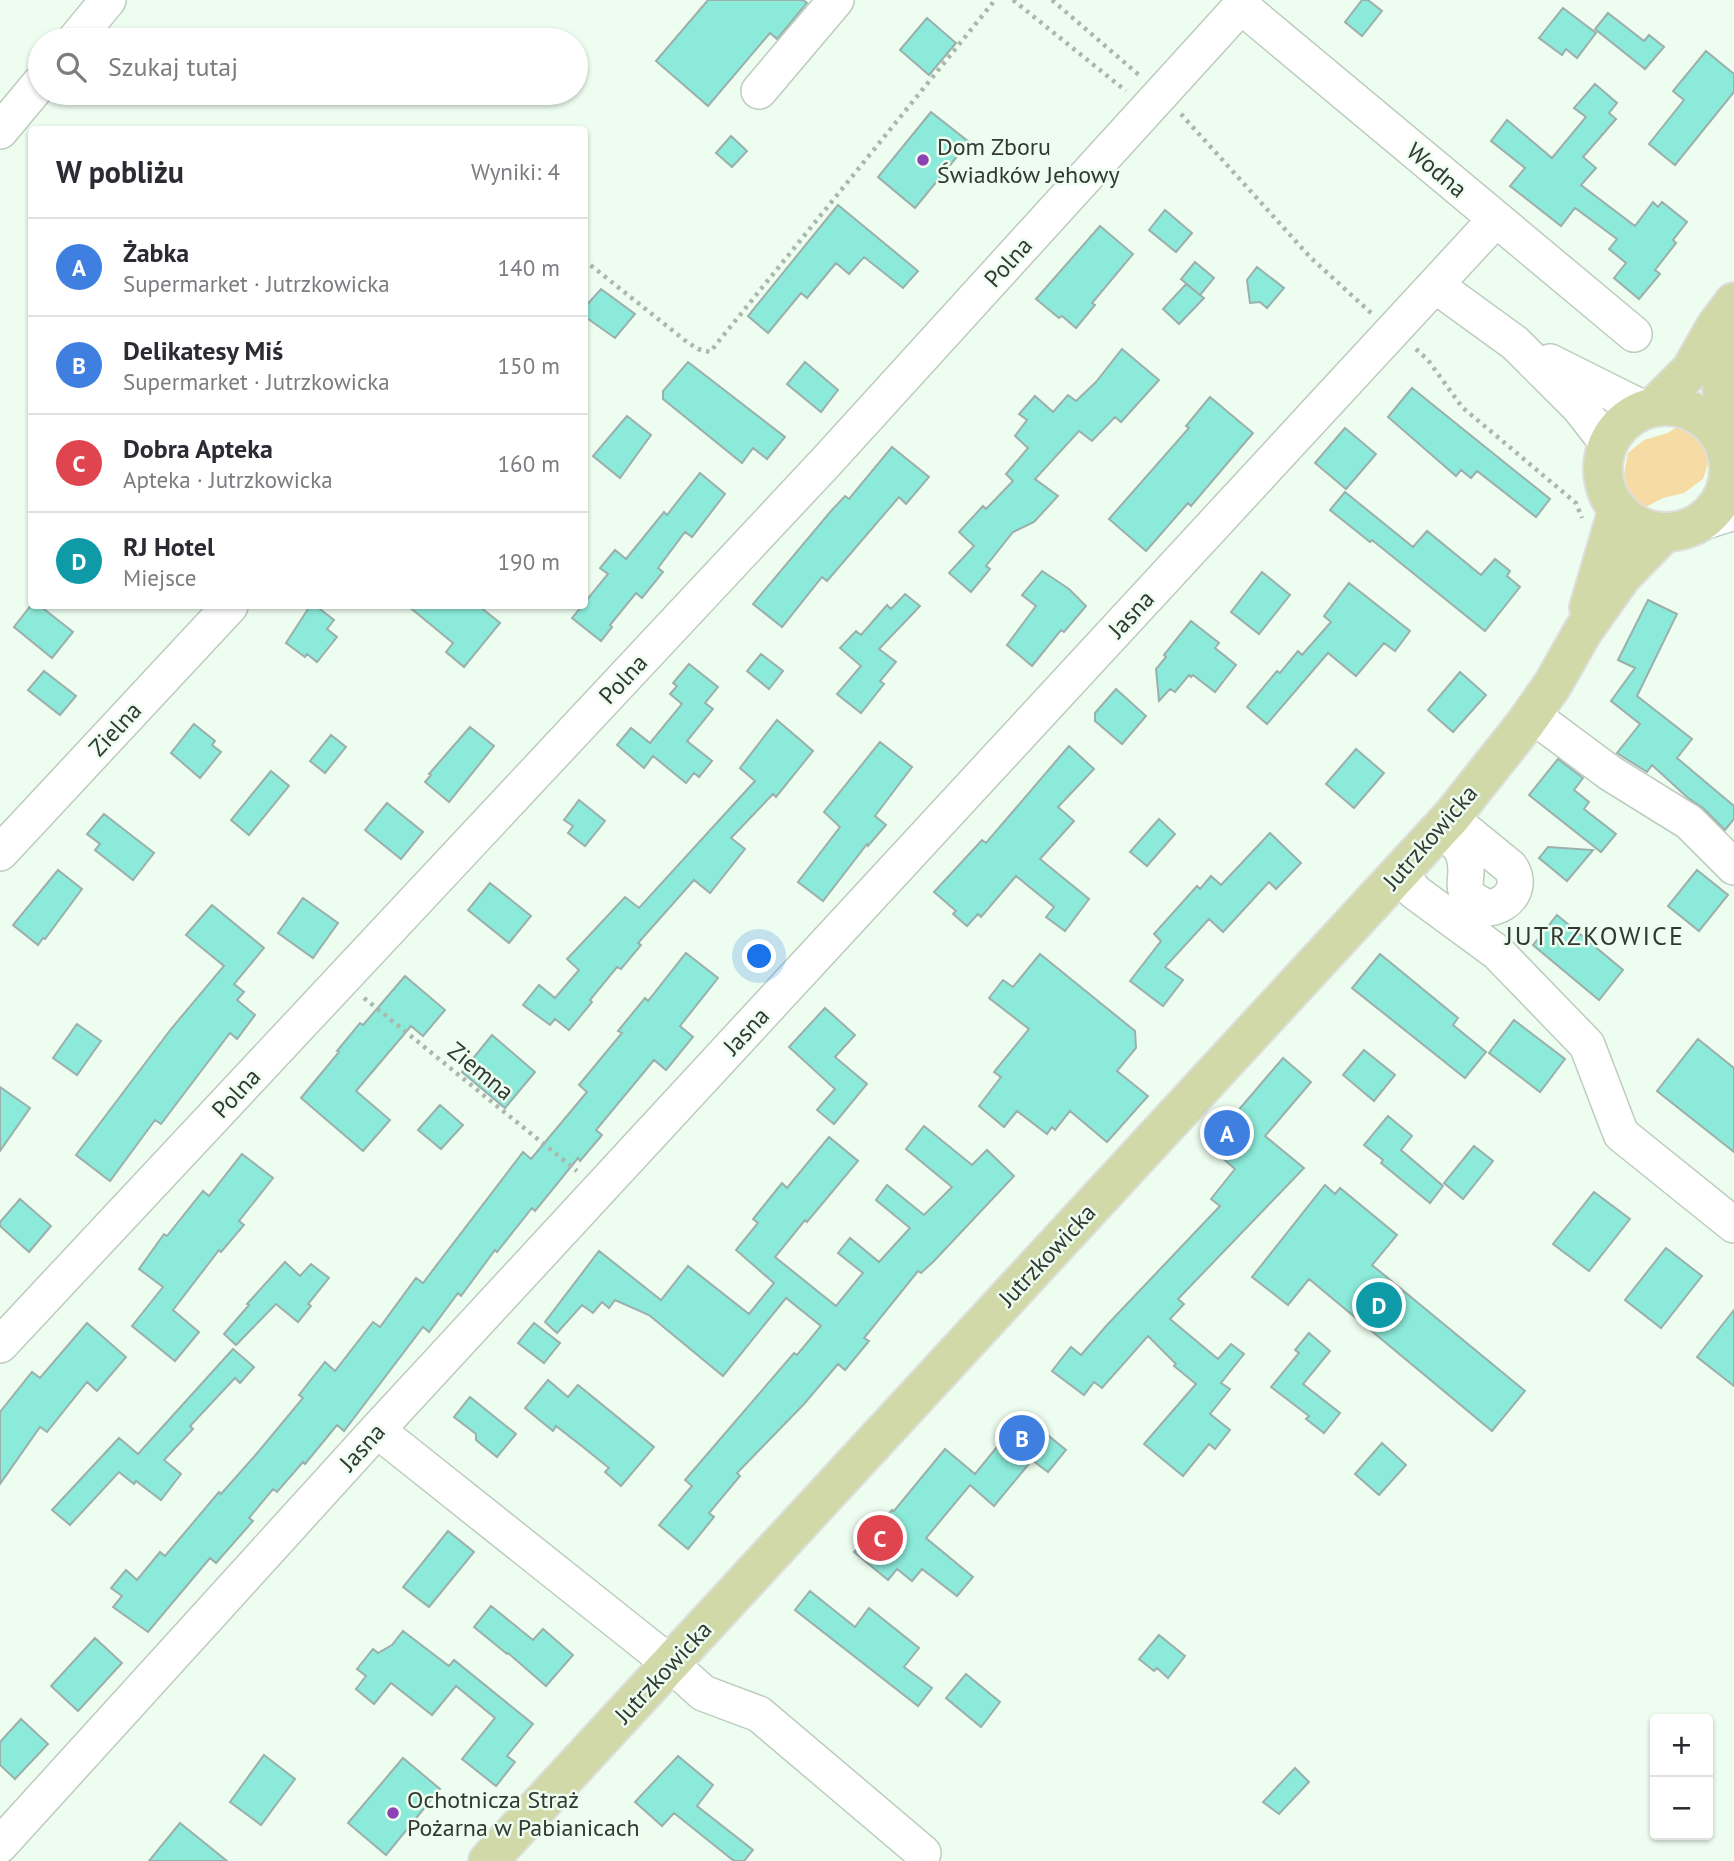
<!DOCTYPE html>
<html lang="pl">
<meta charset="utf-8">
<style>
:root{--surface:#fff;--page:#f2f2f3;--text:#2b2b33;--muted:#7c7c81;--line:#e1e1e2;--accent:#8d42b4}
body{margin:0;font-family:"PT Sans",sans-serif;background:var(--page);color:var(--text)}
.controls{position:absolute;right:21px;bottom:21px;display:grid;overflow:hidden;border-radius:7px;box-shadow:0 2px 5px #0004}
.controls button{width:63px;height:63px;display:grid;place-items:center;padding:0;border:0;border-bottom:2px solid var(--line);background:var(--surface);color:var(--text);font:35px sans-serif}
.you{position:absolute;left:760px;top:957px;width:24px;height:24px;margin:-18px;border:5px solid #fff;border-radius:50%;background:#1a73e8;box-shadow:0 0 0 10px #1a73e833}
.badge{display:grid;place-items:center;width:46px;height:46px;border-radius:50%;background:var(--accent);color:#fff;font-size:23px;font-weight:700}
.pin{position:absolute;translate:-50% -50%;border:4px solid #fff;box-shadow:0 2px 7px #0006}
.list{margin:0;padding:0;list-style:none}
h2{display:flex;justify-content:space-between;align-items:center;height:91px;margin:0;padding:0 28px;font-size:30px}
h2 small{font-size:23px;font-weight:400;color:var(--muted)}
.list li{display:grid;grid-template-columns:46px 1fr auto;gap:21px;align-items:center;box-sizing:border-box;height:98px;padding:0 28px;border-top:2px solid var(--line)}
.list b{display:block;font-size:26px;white-space:nowrap}
.list p{margin:0;font-size:23px;white-space:nowrap;color:var(--muted)}
.list em{font-size:23px;font-style:normal;color:var(--muted)}
.icon{flex:none;width:38px;height:38px;fill:none;stroke:currentColor;stroke-width:2;stroke-linecap:round;stroke-linejoin:round}
.map{position:relative;flex:none;width:1734px;height:1861px;overflow:hidden}
.search{position:absolute;background:var(--surface);box-shadow:0 2px 5px #0004;left:28px;top:28px;width:560px;height:77px;display:flex;align-items:center;gap:18px;box-sizing:border-box;padding:0 24px;border-radius:38px;color:var(--muted);font-size:26px}
.panel{position:absolute;background:var(--surface);box-shadow:0 2px 5px #0004;left:28px;top:126px;width:560px;height:483px;border-radius:7px}
.map>svg:first-child{display:block}
.green{fill:#f7dba4}
.building{fill:#8bead9;stroke:#9bb0ac;stroke-width:2}
.lines{fill:none;stroke-linecap:round;stroke-linejoin:round}
.minor-casing{stroke:#bdccbf;stroke-width:38}
.major-casing{stroke:#dedfde;stroke-width:42}
.path{stroke:#acb8ae;stroke-width:4.5;stroke-dasharray:3.5 5;stroke-linecap:butt}
.minor{stroke:#fff;stroke-width:35}
.major{stroke:#d1d9a9;stroke-width:38}
.poi-dot{fill:#8d42b4;stroke:#edfdef;stroke-width:2.5}
.labels{text-anchor:middle;dominant-baseline:central;stroke-width:5;stroke-linejoin:round;paint-order:stroke}
.poi-label{font-size:24px;fill:#323833;stroke:#edfdef;text-anchor:start}
.street-label{font-size:24px;fill:#323833;stroke:#edfdef}
.neighbourhood-label{font-size:26px;letter-spacing:2px;fill:#323833;stroke:#edfdef}
</style>
<div class="map">
<svg width="1734" height="1861" viewBox="0 0 1734 1861">
<rect width="100%" height="100%" fill="#edfdef"/>
<path class="green" d="M 1685,421 L 1696,427 L 1705,441 L 1709,461 L 1703,479 L 1684,493 L 1663,498 L 1644,508 L 1629,495 L 1624,474 L 1628,453 L 1644,440 L 1668,433 Z"/>
<path class="building" d="M 708,0 L 803,0 L 807,3 L 777,39 L 770,33 L 708,106 L 656,61 Z
M 1362,0 L 1368,0 L 1382,11 L 1362,36 L 1345,22 Z
M 1563,8 L 1596,33 L 1577,58 L 1566,49 L 1562,55 L 1539,38 Z
M 1608,13 L 1644,41 L 1649,35 L 1664,47 L 1645,69 L 1595,29 Z
M 927,18 L 956,43 L 929,75 L 900,50 Z
M 1706,51 L 1734,74 L 1734,92 L 1675,165 L 1649,144 L 1684,100 L 1673,91 Z
M 1595,84 L 1617,103 L 1609,113 L 1616,119 L 1583,157 L 1596,168 L 1581,185 L 1635,226 L 1653,202 L 1658,207 L 1662,202 L 1687,222 L 1673,240 L 1676,243 L 1655,270 L 1660,274 L 1639,299 L 1614,278 L 1626,263 L 1609,249 L 1617,239 L 1575,208 L 1561,226 L 1510,186 L 1525,168 L 1491,141 L 1507,120 L 1552,158 L 1586,117 L 1574,108 Z
M 931,112 L 969,142 L 915,208 L 878,177 Z
M 731,136 L 747,151 L 732,167 L 716,153 Z
M 838,205 L 918,271 L 903,288 L 864,257 L 849,274 L 836,263 L 807,298 L 801,293 L 768,333 L 748,316 Z
M 1165,210 L 1192,233 L 1176,252 L 1149,230 Z
M 1100,226 L 1133,254 L 1092,303 L 1095,305 L 1076,328 L 1062,316 L 1059,318 L 1036,299 Z
M 1195,262 L 1214,278 L 1200,295 L 1181,279 Z
M 1257,267 L 1284,288 L 1267,308 L 1260,302 L 1250,303 L 1247,280 Z
M 1186,284 L 1204,298 L 1179,324 L 1163,309 Z
M 601,289 L 635,314 L 615,338 L 584,316 L 584,308 Z
M 1122,349 L 1159,380 L 1121,422 L 1115,417 L 1092,441 L 1079,431 L 1035,479 L 1058,496 L 1034,522 L 1013,532 L 986,566 L 990,569 L 971,592 L 949,573 L 974,546 L 959,532 L 983,506 L 986,509 L 1013,481 L 1006,474 L 1028,448 L 1015,436 L 1027,420 L 1019,414 L 1035,396 L 1053,412 L 1068,395 L 1076,401 L 1096,382 Z
M 688,362 L 785,437 L 767,459 L 753,448 L 742,463 L 663,399 L 663,391 Z
M 805,362 L 838,390 L 821,412 L 787,384 Z
M 1412,388 L 1550,499 L 1536,517 L 1477,471 L 1471,478 L 1461,470 L 1456,476 L 1388,417 Z
M 1210,397 L 1253,433 L 1191,506 L 1188,503 L 1146,551 L 1109,519 L 1189,428 L 1186,426 Z
M 627,416 L 651,435 L 620,478 L 593,456 Z
M 1345,428 L 1376,454 L 1346,489 L 1315,463 Z
M 892,447 L 929,477 L 906,504 L 899,497 L 827,581 L 822,577 L 782,627 L 753,604 L 831,511 L 845,496 L 849,499 Z
M 700,473 L 725,494 L 692,537 L 685,532 L 658,568 L 663,572 L 642,598 L 636,593 L 610,625 L 612,627 L 601,641 L 572,618 L 608,574 L 600,568 L 615,550 L 626,559 L 664,512 L 667,515 Z
M 1345,492 L 1413,547 L 1427,531 L 1481,575 L 1495,559 L 1510,571 L 1507,576 L 1520,587 L 1485,631 L 1372,540 L 1370,542 L 1330,510 Z
M 1042,571 L 1069,589 L 1086,606 L 1064,632 L 1061,630 L 1032,666 L 1007,645 L 1036,606 L 1022,595 Z
M 1262,572 L 1290,595 L 1259,634 L 1231,612 Z
M 1349,583 L 1410,631 L 1395,651 L 1384,643 L 1356,676 L 1328,653 L 1267,724 L 1247,707 L 1277,671 L 1280,673 L 1298,651 L 1302,655 L 1331,622 L 1324,616 Z
M 905,594 L 920,606 L 879,649 L 896,662 L 880,681 L 884,684 L 861,713 L 837,694 L 861,666 L 840,648 L 856,631 L 861,635 L 887,605 L 891,609 Z
M 1648,600 L 1677,614 L 1637,696 L 1692,739 L 1677,758 L 1734,806 L 1734,819 L 1725,830 L 1703,808 L 1688,798 L 1652,765 L 1647,772 L 1617,753 L 1640,724 L 1611,701 L 1635,668 L 1618,660 Z
M 32,604 L 40,606 L 73,632 L 52,658 L 14,627 Z
M 310,606 L 316,606 L 334,620 L 327,629 L 337,637 L 317,662 L 307,654 L 305,657 L 286,643 Z
M 408,606 L 479,606 L 500,623 L 464,667 L 446,652 L 453,643 Z
M 1191,621 L 1219,643 L 1215,648 L 1236,665 L 1215,692 L 1193,675 L 1191,677 L 1189,675 L 1175,692 L 1170,689 L 1159,701 L 1156,669 L 1166,657 L 1164,655 Z
M 761,654 L 783,671 L 769,689 L 747,671 Z
M 689,664 L 718,687 L 705,703 L 713,709 L 687,741 L 712,761 L 699,777 L 694,773 L 686,783 L 653,756 L 644,768 L 617,745 L 631,728 L 650,743 L 682,704 L 670,694 L 677,686 L 673,683 Z
M 44,671 L 76,696 L 60,715 L 28,690 Z
M 1460,672 L 1486,695 L 1453,732 L 1428,710 Z
M 1116,689 L 1146,716 L 1122,744 L 1095,721 L 1095,713 Z
M 777,720 L 813,751 L 776,797 L 773,794 L 731,838 L 745,849 L 710,893 L 694,880 L 638,943 L 641,945 L 621,969 L 617,967 L 590,1000 L 592,1002 L 569,1030 L 555,1019 L 550,1025 L 523,1005 L 539,985 L 555,998 L 579,970 L 567,959 L 585,940 L 625,897 L 639,908 L 755,781 L 740,768 Z
M 194,724 L 215,741 L 212,745 L 221,752 L 200,778 L 171,753 Z
M 470,727 L 494,746 L 449,802 L 425,782 L 431,775 L 429,774 Z
M 331,735 L 346,747 L 325,773 L 310,761 Z
M 880,742 L 912,767 L 875,816 L 886,825 L 868,846 L 867,844 L 823,901 L 798,882 L 840,827 L 824,812 Z
M 1069,746 L 1094,769 L 1058,807 L 1074,821 L 1040,859 L 1089,899 L 1065,931 L 1046,917 L 1054,907 L 1016,876 L 981,917 L 978,914 L 967,926 L 953,914 L 956,911 L 934,892 L 982,840 L 986,843 Z
M 1356,749 L 1384,773 L 1354,808 L 1326,784 Z
M 1558,759 L 1583,778 L 1574,790 L 1589,802 L 1584,809 L 1616,834 L 1601,852 L 1529,795 Z
M 271,771 L 289,786 L 249,835 L 231,820 Z
M 579,800 L 605,821 L 585,846 L 568,833 L 573,826 L 564,820 Z
M 387,803 L 423,832 L 401,859 L 365,830 Z
M 104,814 L 154,853 L 133,880 L 95,850 L 100,844 L 87,834 Z
M 1159,819 L 1175,834 L 1147,866 L 1130,852 Z
M 1270,833 L 1301,863 L 1276,889 L 1269,882 L 1223,932 L 1209,919 L 1165,967 L 1183,980 L 1163,1006 L 1130,981 L 1161,941 L 1154,934 L 1197,886 L 1200,889 L 1211,876 L 1221,885 Z
M 1548,847 L 1593,850 L 1567,881 L 1539,858 Z
M 58,870 L 82,889 L 45,939 L 43,938 L 38,945 L 13,925 Z
M 1697,870 L 1728,895 L 1699,931 L 1668,906 Z
M 490,883 L 531,916 L 509,943 L 468,910 Z
M 303,898 L 338,923 L 313,958 L 278,933 Z
M 212,905 L 264,948 L 234,984 L 244,992 L 237,1000 L 255,1015 L 237,1039 L 230,1033 L 161,1124 L 155,1120 L 110,1181 L 76,1155 L 171,1029 L 224,966 L 186,935 Z
M 1557,915 L 1623,970 L 1599,1000 L 1533,945 Z
M 686,953 L 718,978 L 680,1026 L 693,1037 L 666,1070 L 654,1060 L 596,1130 L 602,1135 L 580,1161 L 578,1158 L 535,1211 L 532,1208 L 497,1252 L 495,1250 L 461,1296 L 458,1293 L 429,1332 L 423,1327 L 344,1431 L 337,1425 L 305,1464 L 303,1462 L 277,1492 L 273,1489 L 249,1518 L 253,1521 L 216,1563 L 210,1558 L 148,1632 L 113,1607 L 122,1596 L 111,1588 L 126,1570 L 137,1580 L 160,1552 L 165,1556 L 219,1492 L 221,1494 L 259,1451 L 303,1398 L 299,1395 L 325,1362 L 335,1371 L 373,1322 L 380,1327 L 416,1278 L 423,1283 L 523,1152 L 531,1159 L 587,1092 L 579,1085 L 622,1033 L 618,1031 L 645,998 L 648,1001 Z
M 1040,954 L 1135,1031 L 1136,1048 L 1117,1071 L 1148,1096 L 1107,1142 L 1070,1111 L 1055,1130 L 1052,1127 L 1047,1134 L 1017,1111 L 1004,1127 L 979,1106 L 1001,1077 L 994,1072 L 1029,1029 L 989,998 L 1003,980 L 1013,987 Z
M 1380,954 L 1458,1018 L 1453,1025 L 1486,1052 L 1465,1078 L 1352,988 Z
M 405,976 L 445,1010 L 423,1036 L 411,1026 L 356,1091 L 390,1120 L 363,1151 L 301,1098 L 339,1052 L 337,1051 L 360,1023 L 363,1025 Z
M 825,1008 L 855,1035 L 835,1057 L 867,1084 L 834,1124 L 817,1110 L 835,1089 L 789,1047 Z
M 1514,1020 L 1565,1059 L 1540,1092 L 1489,1053 Z
M 77,1024 L 101,1041 L 77,1075 L 53,1058 Z
M 492,1035 L 535,1072 L 505,1108 L 462,1072 Z
M 1698,1039 L 1734,1068 L 1734,1152 L 1657,1091 Z
M 1364,1050 L 1395,1075 L 1374,1101 L 1343,1075 Z
M 1283,1058 L 1311,1082 L 1265,1136 L 1304,1168 L 1178,1299 L 1184,1304 L 1170,1319 L 1218,1359 L 1231,1344 L 1244,1354 L 1221,1383 L 1230,1389 L 1210,1414 L 1230,1430 L 1215,1449 L 1209,1444 L 1183,1476 L 1144,1444 L 1196,1384 L 1174,1366 L 1176,1364 L 1148,1336 L 1102,1388 L 1094,1382 L 1084,1395 L 1052,1371 L 1071,1347 L 1081,1355 L 1107,1325 L 1220,1206 L 1211,1199 L 1235,1169 L 1208,1146 Z
M 0,1087 L 30,1108 L 0,1151 Z
M 440,1105 L 463,1125 L 441,1149 L 418,1130 Z
M 1388,1116 L 1412,1136 L 1401,1150 L 1443,1186 L 1430,1203 L 1381,1163 L 1383,1160 L 1364,1145 Z
M 924,1126 L 972,1165 L 987,1150 L 1014,1176 L 934,1261 L 921,1273 L 918,1271 L 864,1338 L 869,1341 L 845,1370 L 838,1364 L 804,1404 L 737,1473 L 740,1476 L 709,1513 L 714,1517 L 688,1549 L 659,1525 L 692,1486 L 685,1480 L 794,1353 L 797,1355 L 821,1326 L 786,1298 L 723,1376 L 649,1315 L 615,1300 L 609,1308 L 602,1302 L 593,1313 L 582,1305 L 557,1333 L 545,1322 L 599,1251 L 661,1300 L 688,1266 L 749,1314 L 774,1283 L 736,1250 L 758,1223 L 753,1219 L 782,1183 L 787,1188 L 829,1137 L 858,1161 L 807,1222 L 805,1220 L 775,1257 L 836,1306 L 863,1273 L 838,1253 L 850,1238 L 879,1262 L 910,1228 L 876,1200 L 887,1185 L 924,1215 L 952,1187 L 906,1149 Z
M 1474,1146 L 1493,1161 L 1463,1199 L 1444,1183 Z
M 242,1154 L 273,1178 L 239,1221 L 244,1225 L 221,1252 L 219,1250 L 173,1310 L 199,1332 L 175,1361 L 132,1326 L 163,1287 L 139,1269 L 164,1234 L 167,1236 L 203,1191 L 209,1196 Z
M 1325,1185 L 1335,1194 L 1340,1188 L 1397,1235 L 1372,1265 L 1525,1391 L 1492,1431 L 1309,1279 L 1288,1305 L 1252,1277 Z
M 1594,1192 L 1630,1219 L 1589,1271 L 1553,1244 Z
M 20,1199 L 51,1226 L 29,1252 L 0,1226 L 0,1222 Z
M 1666,1248 L 1702,1276 L 1661,1328 L 1625,1300 Z
M 285,1262 L 300,1276 L 311,1264 L 329,1278 L 308,1304 L 311,1306 L 298,1322 L 276,1304 L 236,1345 L 224,1334 L 249,1305 L 247,1304 Z
M 1734,1310 L 1734,1386 L 1697,1357 Z
M 87,1323 L 126,1357 L 97,1391 L 87,1382 L 47,1432 L 40,1427 L 0,1484 L 0,1412 L 32,1372 L 40,1378 Z
M 534,1323 L 560,1343 L 544,1363 L 518,1343 Z
M 1309,1333 L 1330,1351 L 1303,1384 L 1340,1413 L 1324,1433 L 1306,1419 L 1309,1416 L 1271,1387 L 1299,1353 L 1295,1350 Z
M 233,1349 L 254,1367 L 240,1383 L 235,1378 L 190,1426 L 193,1429 L 164,1460 L 181,1474 L 161,1500 L 136,1481 L 134,1484 L 119,1472 L 70,1525 L 52,1510 L 119,1438 L 138,1454 Z
M 548,1380 L 568,1397 L 578,1385 L 654,1447 L 621,1486 L 605,1472 L 609,1468 L 583,1447 L 556,1426 L 553,1431 L 525,1408 Z
M 470,1397 L 516,1434 L 497,1457 L 476,1440 L 476,1434 L 454,1417 Z
M 1023,1415 L 1066,1450 L 1048,1472 L 1032,1460 L 994,1506 L 970,1485 L 926,1538 L 973,1577 L 957,1596 L 922,1569 L 912,1581 L 897,1569 L 888,1580 L 854,1552 L 892,1510 L 894,1511 L 945,1449 L 975,1474 Z
M 1382,1443 L 1406,1465 L 1379,1495 L 1355,1474 Z
M 448,1531 L 474,1552 L 429,1607 L 403,1587 Z
M 810,1591 L 855,1627 L 869,1608 L 919,1648 L 904,1667 L 932,1688 L 918,1706 L 795,1610 Z
M 491,1606 L 533,1640 L 543,1629 L 573,1655 L 546,1686 L 508,1653 L 507,1654 L 474,1627 Z
M 403,1631 L 449,1666 L 454,1660 L 533,1724 L 507,1756 L 515,1762 L 496,1786 L 462,1759 L 495,1718 L 456,1686 L 432,1715 L 391,1683 L 374,1704 L 356,1689 L 366,1676 L 357,1669 L 373,1649 L 378,1653 L 392,1645 Z
M 1159,1635 L 1185,1656 L 1168,1678 L 1157,1668 L 1154,1671 L 1139,1659 Z
M 95,1638 L 122,1663 L 78,1711 L 51,1686 Z
M 966,1674 L 1000,1702 L 981,1727 L 946,1698 Z
M 21,1719 L 48,1744 L 15,1779 L 0,1765 L 0,1742 Z
M 264,1755 L 295,1779 L 261,1825 L 230,1802 Z
M 678,1756 L 713,1785 L 697,1806 L 753,1850 L 744,1861 L 734,1861 L 674,1813 L 662,1826 L 635,1802 Z
M 403,1758 L 440,1789 L 386,1855 L 348,1823 Z
M 1295,1768 L 1309,1782 L 1279,1814 L 1263,1802 Z
M 180,1823 L 227,1861 L 149,1861 Z"/>
<g class="lines">
<g class="minor-casing">
<path id="minor" d="M 75,40 L 108,0
M 759,91 L 836,0
M 0,131 L 40,83
M 1435,285 L 1515,343 L 1580,408 L 1608,444
M 1550,362 L 1644,409
M 1697,524 L 1734,512
M 1532,715 L 1610,773 L 1689,822 L 1734,867
M 1441,828 C 1449,836 1459,843 1463,853 C 1474,880 1449,892 1489,908 C 1510,905 1523,885 1510,867 L 1450,818
M 0,853 L 230,606
M 1400,873 L 1415,892 L 1498,953 L 1587,1045 L 1621,1134 L 1734,1225
M 0,1345 L 826,462 L 1241,6 L 1634,334
M 377,1430 L 671,1664 L 703,1693 L 759,1714 L 923,1853
M 0,1845 L 377,1430 L 1496,219"/>
</g>
<g class="major-casing">
<path id="major" d="M 1655,406 L 1691,370 L 1716,326 L 1734,302
M1603 469a63 63 0 1 1 126 0a63 63 0 1 1-126 0Z
M 1723,441 L 1722,381 L 1734,337
M 1589,608 L 1618,509
M 488,1861 L 1452,816 L 1525,724 L 1553,684 L 1583,631 L 1622,576 L 1665,532"/>
</g>
<path class="path" d="M 1013,0 L 1126,91
M 1052,0 L 1139,75
M 1181,114 L 1310,257 L 1371,313
M 584,260 L 687,342 L 698,349 L 710,352 L 995,0
M 1416,349 L 1428,360 L 1462,407 L 1576,503 L 1582,518
M 364,998 L 577,1171"/>
<use href="#minor" class="minor"/>
<use href="#major" class="major"/>
</g>
<g class="poi-dot">
<circle cx="923" cy="160" r="7"/>
<circle cx="393" cy="1813" r="7"/>
</g>
<g class="labels">
<g class="poi-label">
<text x="937" y="146">Dom Zboru<tspan x="937" dy="28">Świadków Jehowy</tspan></text>
<text x="407" y="1799">Ochotnicza Straż<tspan x="407" dy="28">Pożarna w Pabianicach</tspan></text>
</g>
<g class="street-label">
<text transform="translate(1437 170) rotate(40)">Wodna</text>
<text transform="translate(1008 262) rotate(-48)">Polna</text>
<text transform="translate(1131 614) rotate(-47)">Jasna</text>
<text transform="translate(623 679) rotate(-47)">Polna</text>
<text transform="translate(115 729) rotate(-47)">Zielna</text>
<text transform="translate(1430 837) rotate(-49)">Jutrzkowicka</text>
<text transform="translate(746 1031) rotate(-47)">Jasna</text>
<text transform="translate(481 1071) rotate(39)">Ziemna</text>
<text transform="translate(236 1093) rotate(-47)">Polna</text>
<text transform="translate(1047 1255) rotate(-47)">Jutrzkowicka</text>
<text transform="translate(362 1447) rotate(-48)">Jasna</text>
<text transform="translate(663 1672) rotate(-47)">Jutrzkowicka</text>
</g>
<g class="neighbourhood-label">
<text x="1595" y="935">JUTRZKOWICE</text>
</g>
</g>
</svg>
<div class="controls">
<button>+</button>
<button>−</button>
</div>
<div class="you"></div>
<div class="pin badge" style="left:1227px;top:1133px;background:#3f7fe0">A</div>
<div class="pin badge" style="left:1022px;top:1438px;background:#3f7fe0">B</div>
<div class="pin badge" style="left:880px;top:1538px;background:#e0444e">C</div>
<div class="pin badge" style="left:1379px;top:1305px;background:#0f9aa8">D</div>
<div class="search"><svg class="icon" aria-label="search" viewBox="0 0 24 24"><circle cx="10" cy="10" r="6"/><path d="M15 15l6 6"/></svg>Szukaj tutaj</div>
<section class="panel">
<h2>W pobliżu<small>Wyniki: 4</small></h2>
<ul class="list">
<li><span class="badge" style="background:#3f7fe0">A</span><div><b>Żabka</b><p>Supermarket · Jutrzkowicka</p></div><em>140 m</em></li>
<li><span class="badge" style="background:#3f7fe0">B</span><div><b>Delikatesy Miś</b><p>Supermarket · Jutrzkowicka</p></div><em>150 m</em></li>
<li><span class="badge" style="background:#e0444e">C</span><div><b>Dobra Apteka</b><p>Apteka · Jutrzkowicka</p></div><em>160 m</em></li>
<li><span class="badge" style="background:#0f9aa8">D</span><div><b>RJ Hotel</b><p>Miejsce</p></div><em>190 m</em></li>
</ul>
</section>
</div>
